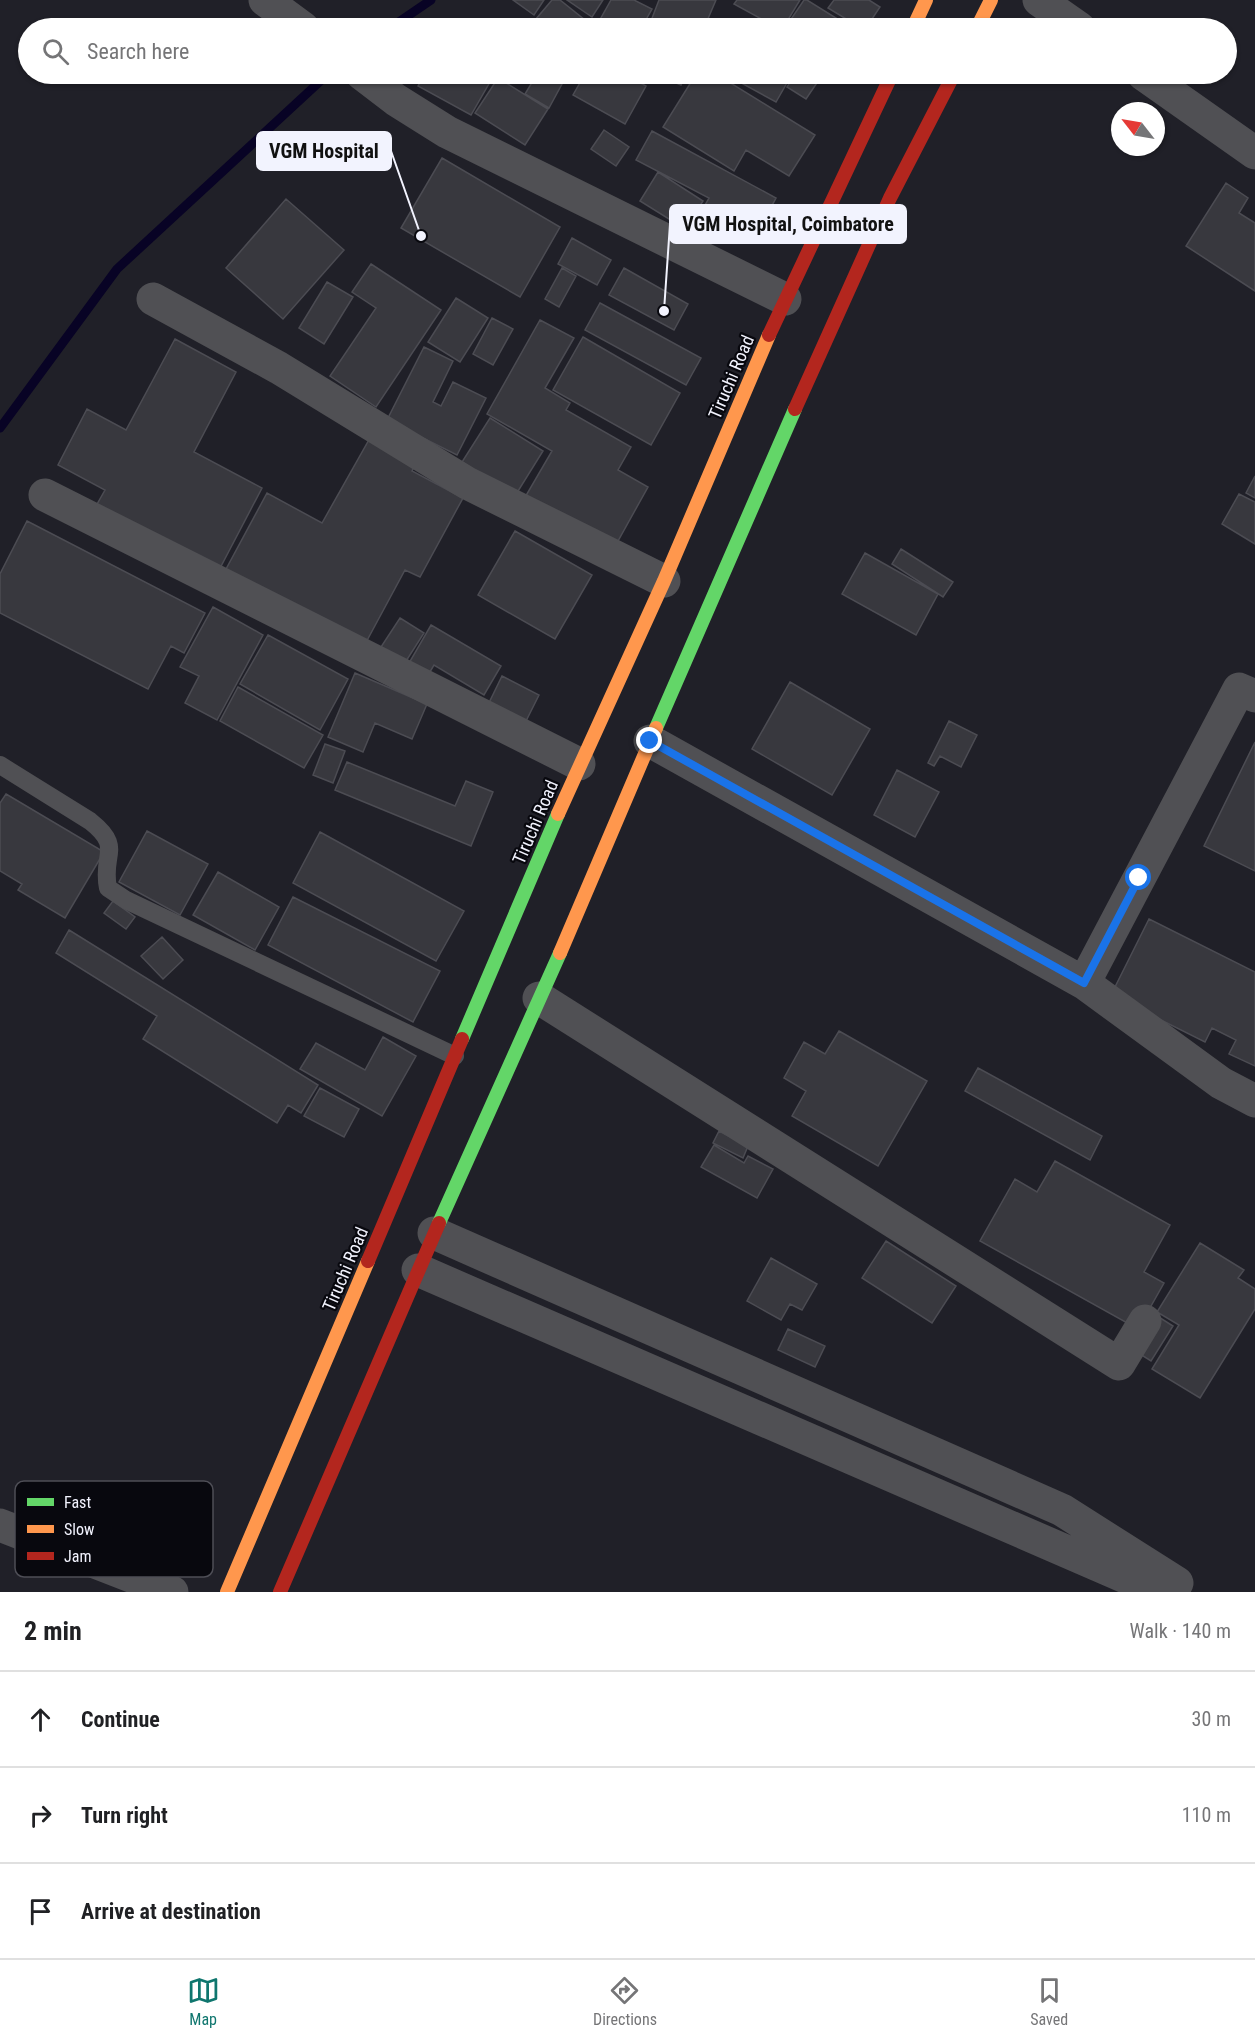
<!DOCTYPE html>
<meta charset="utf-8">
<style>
:root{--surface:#fff;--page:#f6f6f6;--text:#202124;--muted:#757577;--line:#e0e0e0;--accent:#0f766e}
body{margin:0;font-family:"Roboto Condensed",sans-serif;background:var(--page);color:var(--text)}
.compass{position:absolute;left:1111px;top:102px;width:54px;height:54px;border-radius:50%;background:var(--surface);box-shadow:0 2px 4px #0004;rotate:301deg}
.stop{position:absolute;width:18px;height:18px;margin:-14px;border:4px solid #1a73e8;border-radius:50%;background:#fff}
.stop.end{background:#1a73e8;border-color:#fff;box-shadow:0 2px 6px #0008}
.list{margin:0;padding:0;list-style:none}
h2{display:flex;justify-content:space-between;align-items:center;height:78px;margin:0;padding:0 24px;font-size:26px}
h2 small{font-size:20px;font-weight:400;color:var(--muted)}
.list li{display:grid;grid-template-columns:39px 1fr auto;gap:18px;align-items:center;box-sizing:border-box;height:96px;padding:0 24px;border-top:2px solid var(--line)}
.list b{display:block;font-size:22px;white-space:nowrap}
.list em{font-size:20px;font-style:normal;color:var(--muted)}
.icon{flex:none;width:33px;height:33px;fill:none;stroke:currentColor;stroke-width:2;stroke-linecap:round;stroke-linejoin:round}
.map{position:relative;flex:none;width:1255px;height:1592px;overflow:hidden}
.search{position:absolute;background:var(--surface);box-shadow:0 2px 4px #0004;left:18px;right:18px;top:18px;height:66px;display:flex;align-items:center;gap:15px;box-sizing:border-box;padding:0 21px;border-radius:33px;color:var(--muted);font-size:22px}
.sheet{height:366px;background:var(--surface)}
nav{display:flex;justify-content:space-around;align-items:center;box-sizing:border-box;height:84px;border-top:2px solid var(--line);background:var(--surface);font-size:16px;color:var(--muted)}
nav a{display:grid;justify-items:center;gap:3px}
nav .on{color:var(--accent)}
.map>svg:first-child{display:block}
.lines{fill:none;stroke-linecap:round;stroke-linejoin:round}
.stream{stroke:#080325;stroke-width:9}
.building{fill:#38383e;stroke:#4c4c53;stroke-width:1.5}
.lane{stroke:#505054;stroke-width:18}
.street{stroke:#505054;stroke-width:33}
.fast{stroke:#63d668;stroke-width:14}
.slow{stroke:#ff974d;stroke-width:14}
.jam{stroke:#b3261e;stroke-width:14}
.route{stroke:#1a73e8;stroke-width:8}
.labels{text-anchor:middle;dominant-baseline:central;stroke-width:4.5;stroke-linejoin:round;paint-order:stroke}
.street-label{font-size:18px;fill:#f2f3fe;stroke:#08080e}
.key{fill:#08080e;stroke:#4e4e56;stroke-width:1.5}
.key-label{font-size:16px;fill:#f2f3fe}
.leader{fill:none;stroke:#f2f3fe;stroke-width:2}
.callout-dot{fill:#f2f3fe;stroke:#08080e;stroke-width:2}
.callout{fill:#f2f3fe;stroke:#f2f3fe;stroke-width:2}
.callout-label{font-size:20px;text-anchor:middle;font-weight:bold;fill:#111}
</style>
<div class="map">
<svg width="1255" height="1592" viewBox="0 0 1255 1592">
<rect width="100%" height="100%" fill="#202028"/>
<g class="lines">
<path class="stream" d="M 390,28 L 431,0
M 0,428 L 117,269 L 328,74"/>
</g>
<path class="building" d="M 513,0 L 544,0 L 534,15 Z
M 552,0 L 560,0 L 595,28 L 548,28 L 536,19 Z
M 567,0 L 603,0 L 592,17 Z
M 611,0 L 634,0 L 652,9 L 643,25 L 650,28 L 604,28 L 597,25 Z
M 659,0 L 716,0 L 704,28 L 655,28 L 649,26 Z
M 737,0 L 800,0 L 783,28 L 778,28 L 734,4 Z
M 804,0 L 807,0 L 852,28 L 785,28 Z
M 834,0 L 869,0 L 880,7 L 866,28 L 861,28 L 828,8 Z
M 425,74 L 492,74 L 494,75 L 471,115 L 418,86 Z
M 537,74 L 544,74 L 562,84 L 549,108 L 525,94 Z
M 585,74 L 625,74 L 646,86 L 625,124 L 573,95 Z
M 657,74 L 686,74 L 681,85 L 656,75 Z
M 696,74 L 716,74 L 815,135 L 789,176 L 746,150 L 734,171 L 663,127 Z
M 725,74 L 792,74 L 776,102 Z
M 795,74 L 823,74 L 806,99 L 787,87 Z
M 498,78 L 548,109 L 525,145 L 475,113 Z
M 604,130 L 629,147 L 616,166 L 591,149 Z
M 652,131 L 776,198 L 756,235 L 704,207 L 709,198 L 636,160 Z
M 442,158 L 560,227 L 520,297 L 401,228 Z
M 658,172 L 703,201 L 685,229 L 640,201 Z
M 1226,183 L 1248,198 L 1239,213 L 1255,223 L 1255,291 L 1186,246 Z
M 286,199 L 344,250 L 283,319 L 226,268 Z
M 572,238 L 611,260 L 597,285 L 558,264 Z
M 371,264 L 441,310 L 376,407 L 330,376 L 376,308 L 352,292 Z
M 562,268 L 576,276 L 559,307 L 545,299 Z
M 624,268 L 688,304 L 674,330 L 609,295 Z
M 327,282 L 353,297 L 324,344 L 299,328 Z
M 456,298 L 488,318 L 460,362 L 428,342 Z
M 600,303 L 701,358 L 686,385 L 585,330 Z
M 492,318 L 513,329 L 493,365 L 473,354 Z
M 540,320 L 574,338 L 545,388 L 570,403 L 566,410 L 631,447 L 618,470 L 648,487 L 613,550 L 524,499 L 552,451 L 487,414 Z
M 583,337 L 680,393 L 651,445 L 553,390 Z
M 175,339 L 236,372 L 194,452 L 262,488 L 218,572 L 96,506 L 105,490 L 58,465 L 87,409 L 126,430 Z
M 424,347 L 453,361 L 433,402 L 441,406 L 453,382 L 486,398 L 457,455 L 387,420 Z
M 490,418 L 543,451 L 515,496 L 462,462 Z
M 370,438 L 418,460 L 412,471 L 463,498 L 420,577 L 405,570 L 364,646 L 225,571 L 267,493 L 322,523 Z
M 1255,476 L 1255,498 L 1246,493 Z
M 1239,494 L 1255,502 L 1255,544 L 1222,524 Z
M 27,521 L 205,613 L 184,653 L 171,646 L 148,689 L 0,613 L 0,574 Z
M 515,531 L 592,575 L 555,639 L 478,595 Z
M 901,549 L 953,582 L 943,597 L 892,564 Z
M 865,553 L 938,594 L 916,635 L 842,594 Z
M 213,607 L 263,635 L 217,720 L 185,703 L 199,676 L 180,667 Z
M 400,618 L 424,633 L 401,669 L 377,653 Z
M 431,625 L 501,666 L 484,695 L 434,665 L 424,682 L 405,670 Z
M 268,635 L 348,679 L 320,730 L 240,684 Z
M 355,673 L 427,704 L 412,739 L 375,723 L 363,752 L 328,737 Z
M 502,676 L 539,695 L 523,727 L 486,709 Z
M 790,682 L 870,729 L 832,795 L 752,749 Z
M 238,687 L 323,735 L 304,768 L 220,721 Z
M 949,721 L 977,735 L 961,767 L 940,756 L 934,766 L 928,763 Z
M 1255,742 L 1255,871 L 1204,846 Z
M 325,744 L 345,751 L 333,783 L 313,775 Z
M 347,762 L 455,806 L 466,781 L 493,792 L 471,846 L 335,790 Z
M 897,770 L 939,792 L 915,837 L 874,815 Z
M 6,794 L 104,852 L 65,918 L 18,890 L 22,884 L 0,871 L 0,803 Z
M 147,831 L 208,864 L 180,915 L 119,882 Z
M 320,832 L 464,911 L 436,961 L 293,883 Z
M 218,872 L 279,907 L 255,950 L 193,915 Z
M 293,897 L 440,971 L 413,1022 L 268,945 Z
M 113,901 L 135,917 L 126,929 L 104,913 Z
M 1149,919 L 1255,972 L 1255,1066 L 1229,1054 L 1236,1040 L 1212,1028 L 1205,1042 L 1111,995 Z
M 69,930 L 318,1085 L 301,1113 L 288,1105 L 277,1123 L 143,1039 L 157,1016 L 56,953 Z
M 162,937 L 183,960 L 163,979 L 141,956 Z
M 839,1031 L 927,1081 L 878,1166 L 792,1116 L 806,1091 L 784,1078 L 804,1042 L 825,1054 Z
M 383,1037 L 416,1056 L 382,1116 L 300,1069 L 316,1043 L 365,1070 Z
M 978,1068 L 1102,1136 L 1090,1160 L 965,1091 Z
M 320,1088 L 359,1109 L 344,1137 L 304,1116 Z
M 719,1131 L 748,1146 L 743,1158 L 713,1143 Z
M 714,1145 L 744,1163 L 748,1156 L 773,1169 L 757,1198 L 701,1167 Z
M 1055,1161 L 1170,1225 L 1144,1272 L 1164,1283 L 1138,1329 L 980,1241 L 1015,1179 L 1037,1192 Z
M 886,1241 L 956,1286 L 932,1323 L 862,1278 Z
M 1200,1243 L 1244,1270 L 1238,1278 L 1255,1289 L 1255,1309 L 1200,1398 L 1152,1369 L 1179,1325 L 1157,1312 Z
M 771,1258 L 817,1284 L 802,1310 L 790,1304 L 781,1320 L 747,1301 Z
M 1154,1314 L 1173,1326 L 1151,1361 L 1132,1349 Z
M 788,1329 L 825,1346 L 815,1367 L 778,1350 Z"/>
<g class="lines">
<path class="lane" d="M 0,765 L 90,821 C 124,848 101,853 108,888 L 126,900 L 455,1056"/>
<path class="street" d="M 265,0 L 303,28
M 1039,0 L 1079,28
M 362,74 L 396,100 L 447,132 L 785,299
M 1143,74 L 1255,153
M 153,299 L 279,368 L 467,483 L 664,581
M 45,495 L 579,764
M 650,741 L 1084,983 L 1221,1083 L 1255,1101
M 1084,983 L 1239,689 L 1255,696
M 539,998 L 1119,1364 L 1145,1321
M 434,1233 L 1062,1510 L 1177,1583
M 418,1270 L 1160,1592
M 0,1525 L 172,1592"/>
<path class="fast" d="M 656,728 L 795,409
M 462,1039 L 558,814
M 439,1223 L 560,953"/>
<path class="slow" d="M 913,28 L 926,0
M 977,28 L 991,0
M 558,814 L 664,581 L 769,335
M 560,953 L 656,728
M 227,1592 L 368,1261"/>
<path class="jam" d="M 769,335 L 892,74
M 795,409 L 890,198 L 954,74
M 368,1261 L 462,1039
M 280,1592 L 439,1223"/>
</g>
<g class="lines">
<path class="route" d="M 650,741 L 1084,983 L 1139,878"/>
</g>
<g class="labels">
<g class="street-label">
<text transform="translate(731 377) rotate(-67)">Tiruchi Road</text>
<text transform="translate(535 822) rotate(-67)">Tiruchi Road</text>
<text transform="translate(345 1269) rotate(-67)">Tiruchi Road</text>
</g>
</g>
<rect x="15" y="1481" width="198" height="96" rx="9" class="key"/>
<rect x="27" y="1498" width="27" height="8" fill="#63d668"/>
<rect x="27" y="1525" width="27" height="8" fill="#ff974d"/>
<rect x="27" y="1552" width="27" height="8" fill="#b3261e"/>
<g class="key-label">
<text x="64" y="1508">Fast</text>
<text x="64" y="1535">Slow</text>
<text x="64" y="1562">Jam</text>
</g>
<path class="leader" d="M421 236L391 151M664 311L670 224"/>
<g class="callout-dot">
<circle cx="421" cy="236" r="6"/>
<circle cx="664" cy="311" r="6"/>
</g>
<g class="callout">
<rect x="257" y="132" width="134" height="38" rx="6"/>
<rect x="670" y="205" width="236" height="38" rx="6"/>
</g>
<g class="callout-label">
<text x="324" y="158">VGM Hospital</text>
<text x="788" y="231">VGM Hospital, Coimbatore</text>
</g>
</svg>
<svg class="compass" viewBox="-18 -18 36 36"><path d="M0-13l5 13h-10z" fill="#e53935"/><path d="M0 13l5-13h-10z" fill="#757577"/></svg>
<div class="stop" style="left:1139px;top:878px"></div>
<div class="stop end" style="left:650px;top:741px"></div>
<div class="search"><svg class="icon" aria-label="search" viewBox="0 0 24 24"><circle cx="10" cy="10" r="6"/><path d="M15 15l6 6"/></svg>Search here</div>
</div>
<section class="sheet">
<h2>2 min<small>Walk · 140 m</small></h2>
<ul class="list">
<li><svg class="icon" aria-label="ahead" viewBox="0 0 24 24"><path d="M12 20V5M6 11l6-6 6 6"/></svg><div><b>Continue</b></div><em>30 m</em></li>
<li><svg class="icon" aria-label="right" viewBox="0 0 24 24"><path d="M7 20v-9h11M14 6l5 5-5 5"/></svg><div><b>Turn right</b></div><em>110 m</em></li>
<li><svg class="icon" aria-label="arrive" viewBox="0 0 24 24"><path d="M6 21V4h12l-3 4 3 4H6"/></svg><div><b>Arrive at destination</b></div></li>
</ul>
</section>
<nav>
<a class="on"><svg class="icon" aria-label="map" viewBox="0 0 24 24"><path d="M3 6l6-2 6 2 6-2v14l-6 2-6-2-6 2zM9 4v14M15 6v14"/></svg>Map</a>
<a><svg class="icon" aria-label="directions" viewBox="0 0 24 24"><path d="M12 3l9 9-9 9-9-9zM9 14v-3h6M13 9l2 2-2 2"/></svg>Directions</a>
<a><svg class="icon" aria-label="saved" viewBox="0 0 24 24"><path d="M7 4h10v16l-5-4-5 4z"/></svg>Saved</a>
</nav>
